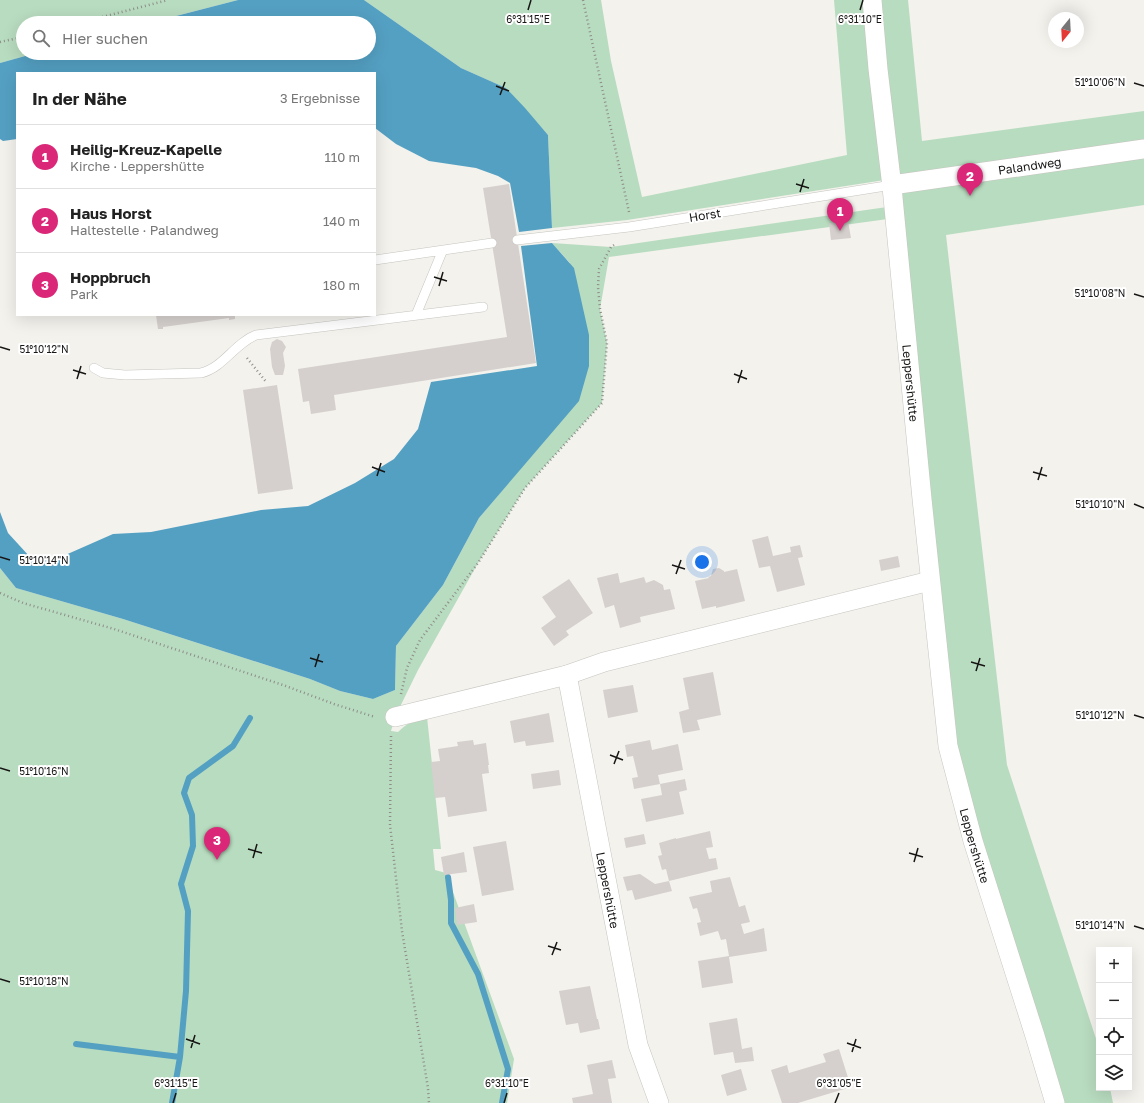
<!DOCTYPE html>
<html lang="de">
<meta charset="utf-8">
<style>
:root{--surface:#fff;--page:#f2f2f2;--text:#222;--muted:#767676;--line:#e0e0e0;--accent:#db2777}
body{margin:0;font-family:"Golos Text",sans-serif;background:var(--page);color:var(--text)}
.controls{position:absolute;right:12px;bottom:12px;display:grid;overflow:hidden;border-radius:0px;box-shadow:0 4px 16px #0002}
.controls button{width:36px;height:36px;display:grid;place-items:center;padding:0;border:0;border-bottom:1px solid var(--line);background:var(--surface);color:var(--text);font:20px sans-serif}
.compass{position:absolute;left:1048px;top:12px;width:36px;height:36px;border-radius:50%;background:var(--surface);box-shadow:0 4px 16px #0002;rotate:198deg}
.you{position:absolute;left:702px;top:562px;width:14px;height:14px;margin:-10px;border:3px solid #fff;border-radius:50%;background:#1a73e8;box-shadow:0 0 0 6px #1a73e833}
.badge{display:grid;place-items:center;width:26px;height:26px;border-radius:50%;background:var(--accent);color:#fff;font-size:13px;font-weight:700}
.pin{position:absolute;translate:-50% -33px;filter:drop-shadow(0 1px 2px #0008)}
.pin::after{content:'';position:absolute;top:21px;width:14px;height:12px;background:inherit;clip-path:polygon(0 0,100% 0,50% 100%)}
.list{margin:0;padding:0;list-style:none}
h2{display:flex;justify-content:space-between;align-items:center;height:52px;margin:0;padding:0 16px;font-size:17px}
h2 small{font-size:13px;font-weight:400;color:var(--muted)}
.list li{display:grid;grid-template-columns:26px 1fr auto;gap:12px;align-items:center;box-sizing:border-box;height:64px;padding:0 16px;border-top:1px solid var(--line)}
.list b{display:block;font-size:15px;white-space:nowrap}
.list p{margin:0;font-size:13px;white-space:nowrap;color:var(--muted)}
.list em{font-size:13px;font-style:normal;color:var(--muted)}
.icon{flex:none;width:22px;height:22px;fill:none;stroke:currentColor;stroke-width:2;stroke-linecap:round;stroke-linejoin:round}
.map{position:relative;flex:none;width:1144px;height:1103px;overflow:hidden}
.search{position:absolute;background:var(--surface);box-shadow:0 4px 16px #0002;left:16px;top:16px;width:360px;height:44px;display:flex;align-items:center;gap:10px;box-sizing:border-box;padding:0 14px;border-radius:22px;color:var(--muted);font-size:15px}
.panel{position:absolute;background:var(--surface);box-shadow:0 4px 16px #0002;left:16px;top:72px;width:360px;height:244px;border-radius:0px}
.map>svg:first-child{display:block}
.green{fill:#b8dcbf}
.water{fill:#54a0c3}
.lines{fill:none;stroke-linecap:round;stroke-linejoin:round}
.stream{stroke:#54a0c3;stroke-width:6}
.building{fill:#d5d0cd}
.lane-casing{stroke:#c6c5c0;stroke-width:10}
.street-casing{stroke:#c6c5c0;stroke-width:20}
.path{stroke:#8e8d8a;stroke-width:2.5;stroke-dasharray:1 3;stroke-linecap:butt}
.lane{stroke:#fff;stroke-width:9}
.street{stroke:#fff;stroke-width:19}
.ticks{fill:none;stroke:#171615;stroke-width:1.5}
.labels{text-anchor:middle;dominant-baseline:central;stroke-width:4;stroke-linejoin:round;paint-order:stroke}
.street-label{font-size:12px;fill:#171615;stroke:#fff}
.ticks-label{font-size:10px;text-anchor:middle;fill:#171615;stroke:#fff;stroke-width:4;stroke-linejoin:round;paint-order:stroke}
</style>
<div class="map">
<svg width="1144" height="1103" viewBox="0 0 1144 1103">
<rect width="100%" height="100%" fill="#f3f2ed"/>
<path class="green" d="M 0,0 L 238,0 L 149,23 L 23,23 L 23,53 L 36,53 L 0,63 Z
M 364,0 L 601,0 L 611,61 L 642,197 L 847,155 L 834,0 L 908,0 L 922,141 L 1144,111 L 1144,205 L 946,235 L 1007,765 L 1099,1048 L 1099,1088 L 1110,1088 L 1113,1103 L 1055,1103 L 948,746 L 895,218 L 609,257 L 600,309 L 607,343 L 602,403 L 525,488 L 478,563 L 418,670 L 395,717 L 391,731 L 398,732 C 407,723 415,720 427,717 L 441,849 L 433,849 L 435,870 L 446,873 L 514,1059 L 507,1103 L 0,1103 L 0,568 L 16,588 L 123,619 L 310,679 L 340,691 L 373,699 L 395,690 L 396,646 L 443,585 L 479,518 L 548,436 L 570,263 L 552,243 L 611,247 L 894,206 L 891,179 L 627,220 L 552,228 L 548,135 L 506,88 L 461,68 Z"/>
<path class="water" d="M 238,0 L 364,0 L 461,68 L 506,88 L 525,108 L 548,135 L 552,228 L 519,232 L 510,183 L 498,176 L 476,168 L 429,161 L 396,144 L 375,128 L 375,73 L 17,73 L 17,139 L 3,141 L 0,139 L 0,63 L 36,53 L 369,53 L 369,23 L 149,23 Z
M 552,243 L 574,268 L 589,335 L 589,366 L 579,401 L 479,518 L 443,585 L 396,646 L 395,690 L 373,699 L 340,691 L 310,679 L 123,619 L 16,588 L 0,568 L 0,512 L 8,533 L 30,557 L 54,560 L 113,534 L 151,532 L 261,510 L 308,506 L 355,483 L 394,459 L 418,429 L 431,382 L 537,366 L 521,246 Z"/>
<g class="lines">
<path class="stream" d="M 448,877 L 451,900 L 451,923 L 478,974 L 508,1069 L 502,1103
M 76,1044 L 180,1057
M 172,1103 L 180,1057 L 186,991 L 188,911 L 181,884 L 193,846 L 192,815 L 184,793 L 189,778 L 233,746 L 250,718"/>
</g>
<path class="building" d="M 509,184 L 536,363 L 334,395 L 336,410 L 311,414 L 309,401 L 303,402 L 298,369 L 507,337 L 483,188 Z
M 848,221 L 851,238 L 831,240 L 829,223 Z
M 156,315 L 235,315 L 235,319 L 229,320 L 229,318 L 163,327 L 163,329 L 158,329 Z
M 277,339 L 282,341 L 286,347 L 283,353 L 285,366 L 283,375 L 275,375 L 272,367 L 270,349 L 272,342 Z
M 277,385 L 293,489 L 258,494 L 243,390 Z
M 768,536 L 773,556 L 791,552 L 790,547 L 800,545 L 803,557 L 798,558 L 805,585 L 777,592 L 770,566 L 759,568 L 752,540 Z
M 898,556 L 900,567 L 881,571 L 879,560 Z
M 719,568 L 724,571 L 724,572 L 737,569 L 745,601 L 716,608 L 716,606 L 702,609 L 695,581 L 709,578 L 708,577 L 711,576 L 713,569 Z
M 618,573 L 620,583 L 644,577 L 646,583 L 654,580 L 663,585 L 664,590 L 670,589 L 675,609 L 640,617 L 641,622 L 620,628 L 614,605 L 605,608 L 597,578 Z
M 569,579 L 593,613 L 566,631 L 569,635 L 554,646 L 541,628 L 556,617 L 542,597 Z
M 713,672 L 721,715 L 697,720 L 700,730 L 683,733 L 679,712 L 689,709 L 683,678 Z
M 633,685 L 638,712 L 608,718 L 603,690 Z
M 549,713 L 554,742 L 526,746 L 525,741 L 514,743 L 510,721 Z
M 473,740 L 474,745 L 486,743 L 489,765 L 488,765 L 489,773 L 482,774 L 487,811 L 448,817 L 445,797 L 435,798 L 431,762 L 440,761 L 438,749 L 458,746 L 457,742 Z
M 650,740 L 652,750 L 678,744 L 683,770 L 658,775 L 660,784 L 634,789 L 632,778 L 638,777 L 633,756 L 627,757 L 625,745 Z
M 559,770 L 561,785 L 533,789 L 531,774 Z
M 685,779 L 687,790 L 679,792 L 684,814 L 646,822 L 641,799 L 662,795 L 660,784 Z
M 710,831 L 713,847 L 706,848 L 709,859 L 716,858 L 718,869 L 669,881 L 672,891 L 635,900 L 632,890 L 627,891 L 623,877 L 640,874 L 655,884 L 669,881 L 666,869 L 662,870 L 658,856 L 662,855 L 659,843 L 676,838 L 676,839 Z
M 644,834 L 646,844 L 626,848 L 624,838 Z
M 506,841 L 514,890 L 482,896 L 473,847 Z
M 464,852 L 467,872 L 444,875 L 441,857 Z
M 730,877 L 739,907 L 745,905 L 750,922 L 741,924 L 744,934 L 764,928 L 767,951 L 729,957 L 733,983 L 702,988 L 698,961 L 729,956 L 726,939 L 721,940 L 718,931 L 700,936 L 697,923 L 701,922 L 697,908 L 693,909 L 689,897 L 712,892 L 710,881 Z
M 474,904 L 477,922 L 457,925 L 455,908 Z
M 590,986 L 597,1019 L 598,1019 L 600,1029 L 580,1033 L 578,1023 L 566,1025 L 559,991 Z
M 737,1018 L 742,1049 L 752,1047 L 754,1061 L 735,1063 L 733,1052 L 714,1055 L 709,1023 Z
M 839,1049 L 851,1087 L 798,1103 L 782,1103 L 771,1070 L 787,1065 L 789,1073 L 826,1062 L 823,1054 Z
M 612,1060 L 616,1078 L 608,1079 L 612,1103 L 573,1103 L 572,1098 L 593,1094 L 587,1065 Z
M 741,1069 L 747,1090 L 727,1096 L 721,1075 Z"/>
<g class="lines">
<g class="lane-casing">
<path id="lane" d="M 517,240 L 629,227 L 892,185
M 375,260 L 492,243
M 416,315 L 442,252
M 94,368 L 103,373 L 125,375 L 201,373 C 223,368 235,343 256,335 L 483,307"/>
</g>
<g class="street-casing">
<g id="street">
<path id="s1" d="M 872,0 L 878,69 L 892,187 L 922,499 L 948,746 L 973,841 L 1035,1036 L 1055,1103"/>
<path id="s2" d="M 892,185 L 1144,149"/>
<path id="s3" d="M 567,675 L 638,1045 L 659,1103"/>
<path d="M 395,717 L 567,675 L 604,662 L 930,581"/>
</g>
</g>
<path class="path" d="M 583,0 L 629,212
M 79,23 L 168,0
M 0,42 L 23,37
M 247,358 L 267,383
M 0,593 L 23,603 L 114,629 L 283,685 L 334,704 L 375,717
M 401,694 L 407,668 L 420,640 L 478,563 L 525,488 L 602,403 L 607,343 L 600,309 L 598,287 L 599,269 L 611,247 L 614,245
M 391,736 L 390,825 L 402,931 L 428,1088 L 429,1103"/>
<use href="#lane" class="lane"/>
<use href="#street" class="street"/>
</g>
<path class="ticks" d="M 528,10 L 531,0M 860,10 L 863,0M 1134,83 L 1144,86M 496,86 L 509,91M 500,95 L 505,82M 796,184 L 809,188M 800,192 L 804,179M 434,277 L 447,281M 439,286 L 443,272M 1134,294 L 1144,297M 0,347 L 10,350M 73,370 L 86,374M 734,374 L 747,379M 77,379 L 81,366M 738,383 L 742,370M 372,467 L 385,472M 1033,472 L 1047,476M 377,476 L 381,463M 1038,480 L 1042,467M 1134,504 L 1144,508M 0,557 L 10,560M 672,565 L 685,569M 676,574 L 681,560M 310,658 L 323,662M 971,662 L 985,666M 315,667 L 319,654M 976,671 L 980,658M 1134,715 L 1144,718M 610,755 L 623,760M 614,764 L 619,751M 0,768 L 10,771M 248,849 L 262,853M 909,853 L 923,857M 253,858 L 257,844M 914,862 L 918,848M 1134,926 L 1144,929M 548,946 L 561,950M 552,955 L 557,942M 0,979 L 10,982M 186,1039 L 200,1044M 847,1043 L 861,1048M 191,1048 L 195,1035M 852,1052 L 856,1039M 173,1103 L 176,1093M 504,1103 L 507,1093M 835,1103 L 839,1093"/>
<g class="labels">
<g class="street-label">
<text stroke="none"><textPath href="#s2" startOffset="139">Palandweg</textPath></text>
<text transform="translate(705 215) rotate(-9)">Horst</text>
<text stroke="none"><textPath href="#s1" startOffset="385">Leppershütte</textPath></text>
<text stroke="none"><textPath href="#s1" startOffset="853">Leppershütte</textPath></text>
<text stroke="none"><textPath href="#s3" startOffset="219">Leppershütte</textPath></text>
</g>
</g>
<g class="ticks-label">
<text x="528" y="23">6°31'15"E</text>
<text x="860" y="23">6°31'10"E</text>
<text x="1100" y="86">51°10'06"N</text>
<text x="1100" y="297">51°10'08"N</text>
<text x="44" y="353">51°10'12"N</text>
<text x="1100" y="508">51°10'10"N</text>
<text x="44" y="564">51°10'14"N</text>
<text x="1100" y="719">51°10'12"N</text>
<text x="44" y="775">51°10'16"N</text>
<text x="1100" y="929">51°10'14"N</text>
<text x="44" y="985">51°10'18"N</text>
<text x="176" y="1087">6°31'15"E</text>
<text x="507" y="1087">6°31'10"E</text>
<text x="839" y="1087">6°31'05"E</text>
</g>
</svg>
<div class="controls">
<button>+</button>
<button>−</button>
<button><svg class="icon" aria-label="locate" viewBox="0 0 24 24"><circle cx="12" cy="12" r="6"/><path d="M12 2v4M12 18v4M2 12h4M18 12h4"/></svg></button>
<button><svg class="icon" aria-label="layers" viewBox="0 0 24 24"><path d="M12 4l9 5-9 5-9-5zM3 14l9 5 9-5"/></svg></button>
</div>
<svg class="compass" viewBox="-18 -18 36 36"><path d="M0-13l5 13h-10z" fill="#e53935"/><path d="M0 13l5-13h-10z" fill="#767676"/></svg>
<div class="you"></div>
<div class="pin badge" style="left:840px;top:231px">1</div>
<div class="pin badge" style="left:970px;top:196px">2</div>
<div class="pin badge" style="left:217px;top:860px">3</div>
<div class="search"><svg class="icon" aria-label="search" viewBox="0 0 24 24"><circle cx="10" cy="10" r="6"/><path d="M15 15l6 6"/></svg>Hier suchen</div>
<section class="panel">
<h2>In der Nähe<small>3 Ergebnisse</small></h2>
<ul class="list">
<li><span class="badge">1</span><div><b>Heilig-Kreuz-Kapelle</b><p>Kirche · Leppershütte</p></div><em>110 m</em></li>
<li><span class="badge">2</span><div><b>Haus Horst</b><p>Haltestelle · Palandweg</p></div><em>140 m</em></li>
<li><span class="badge">3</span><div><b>Hoppbruch</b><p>Park</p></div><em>180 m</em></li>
</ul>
</section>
</div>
